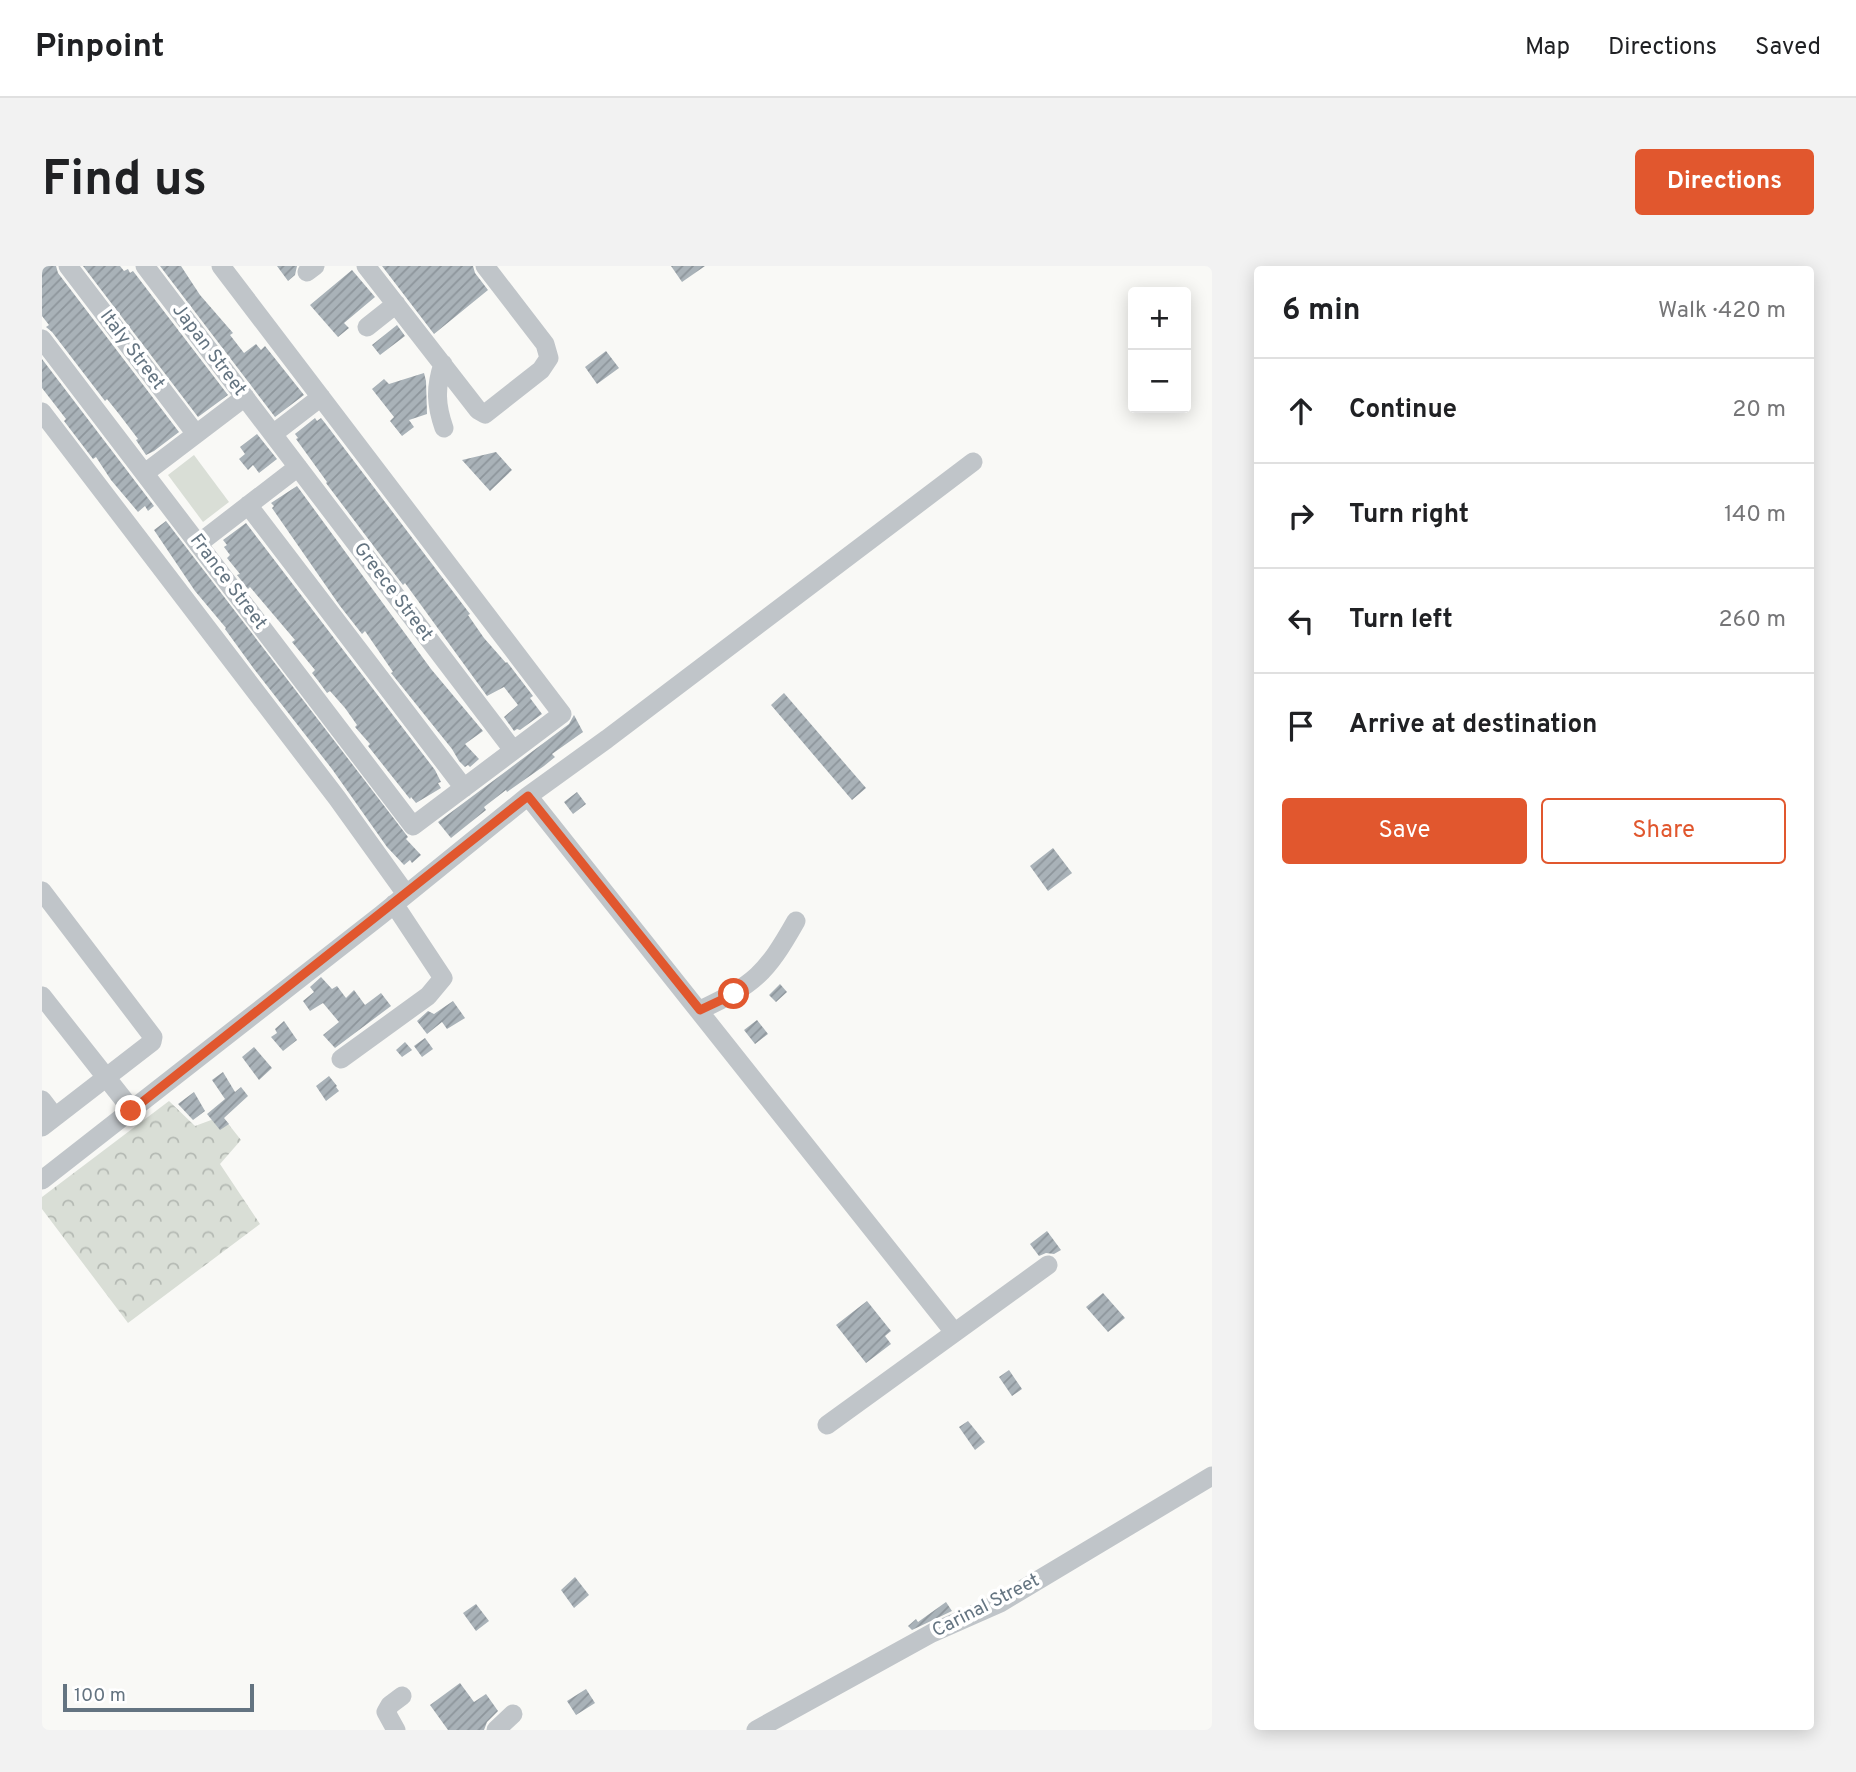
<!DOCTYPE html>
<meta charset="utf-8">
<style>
:root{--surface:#fff;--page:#f2f2f2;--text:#202124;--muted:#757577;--line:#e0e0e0;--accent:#e1572e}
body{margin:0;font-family:Overpass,sans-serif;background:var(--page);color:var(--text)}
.controls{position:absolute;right:21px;top:21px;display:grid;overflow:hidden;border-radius:7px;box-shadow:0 4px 18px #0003}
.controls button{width:63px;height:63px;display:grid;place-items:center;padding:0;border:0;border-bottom:2px solid var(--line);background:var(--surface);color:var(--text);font:35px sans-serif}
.scale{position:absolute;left:21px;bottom:18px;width:191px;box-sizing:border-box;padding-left:7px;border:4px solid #647481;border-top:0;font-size:19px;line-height:24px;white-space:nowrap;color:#647481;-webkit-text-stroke:5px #fff;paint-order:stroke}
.stop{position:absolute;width:21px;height:21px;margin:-16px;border:5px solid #e1572e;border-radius:50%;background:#fff}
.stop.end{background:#e1572e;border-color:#fff;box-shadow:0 2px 7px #0008}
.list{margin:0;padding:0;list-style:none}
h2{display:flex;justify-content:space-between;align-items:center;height:91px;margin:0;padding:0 28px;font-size:30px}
h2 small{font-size:23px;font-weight:400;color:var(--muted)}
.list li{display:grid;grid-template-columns:46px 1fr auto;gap:21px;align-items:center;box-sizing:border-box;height:105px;padding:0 28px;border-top:2px solid var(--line)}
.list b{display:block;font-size:26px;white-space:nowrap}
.list em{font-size:23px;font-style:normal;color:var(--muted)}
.actions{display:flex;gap:14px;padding:21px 28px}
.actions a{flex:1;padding:16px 0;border:2px solid var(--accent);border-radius:7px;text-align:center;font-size:24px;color:var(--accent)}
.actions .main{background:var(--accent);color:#fff}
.icon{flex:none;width:38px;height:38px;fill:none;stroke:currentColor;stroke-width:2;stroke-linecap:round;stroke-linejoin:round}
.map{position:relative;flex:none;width:1170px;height:1464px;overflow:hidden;border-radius:7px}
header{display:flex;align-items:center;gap:42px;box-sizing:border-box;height:98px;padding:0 35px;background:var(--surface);border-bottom:2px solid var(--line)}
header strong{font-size:33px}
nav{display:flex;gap:38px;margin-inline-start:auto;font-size:24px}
.intro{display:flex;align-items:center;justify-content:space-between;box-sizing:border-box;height:168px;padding:0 42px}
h1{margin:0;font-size:49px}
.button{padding:18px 32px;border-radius:7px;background:var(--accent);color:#fff;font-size:24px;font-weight:700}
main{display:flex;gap:42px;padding:0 42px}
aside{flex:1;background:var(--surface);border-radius:7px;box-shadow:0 4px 18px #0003}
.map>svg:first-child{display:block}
.forest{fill:url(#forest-crowns)}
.garden{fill:#d9ded6}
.building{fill:url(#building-hatch)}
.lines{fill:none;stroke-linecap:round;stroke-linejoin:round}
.minor{stroke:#c0c5c9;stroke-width:19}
.route{stroke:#e1572e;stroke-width:9}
.labels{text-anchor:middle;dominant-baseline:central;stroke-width:7;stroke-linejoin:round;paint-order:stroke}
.street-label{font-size:19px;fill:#647481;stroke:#fff}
</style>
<header>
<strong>Pinpoint</strong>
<nav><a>Map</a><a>Directions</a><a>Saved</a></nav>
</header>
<div class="intro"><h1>Find us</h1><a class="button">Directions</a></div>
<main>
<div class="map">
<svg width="1170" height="1464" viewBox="0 0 1170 1464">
<defs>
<pattern id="forest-crowns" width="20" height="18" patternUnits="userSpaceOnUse" patternTransform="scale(1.75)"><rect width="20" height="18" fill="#d9ded6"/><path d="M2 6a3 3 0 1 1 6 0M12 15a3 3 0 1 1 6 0" fill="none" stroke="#b4b9b3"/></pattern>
<pattern id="building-hatch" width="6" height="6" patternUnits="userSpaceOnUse" patternTransform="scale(1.75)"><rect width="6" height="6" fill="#a9b2b8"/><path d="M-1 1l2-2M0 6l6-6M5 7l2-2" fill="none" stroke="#8d959b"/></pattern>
</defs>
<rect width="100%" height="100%" fill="#f9f9f6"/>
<path class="forest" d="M 127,835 L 153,860 L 180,850 L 199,874 L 178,898 L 218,958 L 86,1057 L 0,943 L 0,931 Z"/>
<path class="garden" d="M 152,189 L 187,236 L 161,256 L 126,209 Z"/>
<path class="building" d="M 0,0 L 14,0 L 16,7 L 137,166 L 112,185 L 104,189 L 94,174 L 96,173 L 77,148 L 65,133 L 63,135 L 10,66 L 4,61 L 7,59 L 0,50 Z
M 41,0 L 78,0 L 82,5 L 86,3 L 88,7 L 91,5 L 186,129 L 156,151 Z
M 118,0 L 139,0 L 158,29 L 191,67 L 188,69 L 202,87 L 214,78 L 219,84 L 223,80 L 262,129 L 233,151 Z
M 235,0 L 255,0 L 253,9 L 246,15 Z
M 340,0 L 431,0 L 433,7 L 446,24 L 392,68 Z
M 629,0 L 663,0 L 640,16 Z
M 310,4 L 333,31 L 302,57 L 307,62 L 296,71 L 268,39 Z
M 355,59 L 363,70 L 338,89 L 330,79 Z
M 564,85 L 577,102 L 555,118 L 543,101 Z
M 0,93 L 112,240 L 106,245 L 103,240 L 96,246 L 69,214 L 54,191 L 51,193 L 22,155 L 24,153 L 0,122 Z
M 382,107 L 384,115 L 385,148 L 367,154 L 372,161 L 360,170 L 348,155 L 352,151 L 330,123 L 342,113 L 347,118 Z
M 273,152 L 275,155 L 279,152 L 283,157 L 428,348 L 426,349 L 442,372 L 464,397 L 465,396 L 491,430 L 488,432 L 500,448 L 478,464 L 475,463 L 472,465 L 462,451 L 476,439 L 462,421 L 445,430 L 363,317 L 361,319 L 284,217 L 285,216 L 254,173 L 256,172 L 253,168 Z
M 215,168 L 235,193 L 217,207 L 211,199 L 206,204 L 197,193 L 203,188 L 198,181 Z
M 454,186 L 470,204 L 448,225 L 420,194 Z
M 255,220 L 389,403 L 441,465 L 423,478 L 437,493 L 428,501 L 426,499 L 423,501 L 417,495 L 410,483 L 349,407 L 351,406 L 323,365 L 320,368 L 298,340 L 230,242 L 232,240 L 229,237 Z
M 124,255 L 366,571 L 364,573 L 379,589 L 370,597 L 368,594 L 362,599 L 345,581 L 290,503 L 212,403 L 183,363 L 184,362 L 153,325 L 112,264 Z
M 204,257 L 393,504 L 399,516 L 396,517 L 399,522 L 374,537 L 369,531 L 368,533 L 326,480 L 328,478 L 313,461 L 315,459 L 303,442 L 288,425 L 285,427 L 277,416 L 270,407 L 273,404 L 250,376 L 253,374 L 208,321 L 206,323 L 195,309 L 198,308 L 185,292 L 188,289 L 182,281 L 185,279 L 181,274 Z
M 742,427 L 824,522 L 810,534 L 729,439 Z
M 532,449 L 541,466 L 510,488 L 513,491 L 502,500 L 465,526 L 464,524 L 442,541 L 444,544 L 409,572 L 396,556 L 527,458 Z
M 535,526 L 544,538 L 531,548 L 522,536 Z
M 1011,582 L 1030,607 L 1006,625 L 988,600 Z
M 279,711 L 290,723 L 295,720 L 304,732 L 312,724 L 323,739 L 339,727 L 349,740 L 293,782 L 281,769 L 297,756 L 281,737 L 268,745 L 261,735 L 272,726 L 268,721 Z
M 738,718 L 745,726 L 734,736 L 727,729 Z
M 411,735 L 423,752 L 405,763 L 400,756 L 385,768 L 375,755 L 386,745 L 392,748 Z
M 715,754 L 726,768 L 713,778 L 702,764 Z
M 242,755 L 255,774 L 241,785 L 229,771 L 235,767 L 233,763 Z
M 383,772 L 391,783 L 380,791 L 372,780 Z
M 363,776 L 370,784 L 360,791 L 354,784 Z
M 212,781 L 230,802 L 217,814 L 200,791 Z
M 181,806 L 193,826 L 199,821 L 206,830 L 182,852 L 187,858 L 178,864 L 165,848 L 183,833 L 170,814 Z
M 287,810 L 295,820 L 294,821 L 297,825 L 284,835 L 274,820 Z
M 152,826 L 163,845 L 151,854 L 136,838 Z
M 1005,965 L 1019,984 L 1012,988 L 1004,987 L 997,990 L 988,978 Z
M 1061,1027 L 1083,1052 L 1066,1066 L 1044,1041 Z
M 825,1035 L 849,1065 L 843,1070 L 849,1078 L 824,1097 L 794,1059 Z
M 967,1104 L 980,1123 L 970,1130 L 957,1111 Z
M 926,1155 L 943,1176 L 933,1184 L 917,1161 Z
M 533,1311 L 547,1329 L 532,1342 L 519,1324 Z
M 904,1336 L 910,1345 L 870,1364 L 866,1360 L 874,1353 L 876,1356 Z
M 434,1338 L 447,1355 L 434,1365 L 421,1347 Z
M 418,1417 L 432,1436 L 444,1428 L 456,1445 L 445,1456 L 442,1464 L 406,1464 L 388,1439 Z
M 544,1423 L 553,1437 L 534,1449 L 525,1435 Z"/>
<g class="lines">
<path class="minor" d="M 26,0 L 154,168
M 103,0 L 471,484
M 324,0 L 436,144 L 443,148 L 499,104 L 507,92 L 503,78 L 443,0
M 265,6 L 273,0
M 325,61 L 354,38
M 0,73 L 371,560 L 520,448 L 179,0
M 401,98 C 393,122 394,139 402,162
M 0,146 L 295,532 L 364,628
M 231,168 L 279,131
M 103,207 L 203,131
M 206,239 L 422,522
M 156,278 L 256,201
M 486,530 L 912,1066
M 0,625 L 111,771 L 110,776 L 0,861
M 0,730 L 82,834
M 658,744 C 713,718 724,708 754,655
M 299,793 L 386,730 L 401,712 L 352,638
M 0,834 L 13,851
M 0,914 L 339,649 L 486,530 L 565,473 L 931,196
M 785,1159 L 1006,999
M 354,1464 L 344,1446 L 348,1439 L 360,1430
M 454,1464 L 471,1448
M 714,1464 L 890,1367 L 958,1337 L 1170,1210"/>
</g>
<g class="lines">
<path class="route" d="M 89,845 L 486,530 L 658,744 L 692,728"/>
</g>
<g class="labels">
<g class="street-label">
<text transform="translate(90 84) rotate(53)">Italy Street</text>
<text transform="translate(167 84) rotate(53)">Japan Street</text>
<text transform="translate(186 316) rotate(53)">France Street</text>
<text transform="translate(351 326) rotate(53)">Greece Street</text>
<text transform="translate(944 1340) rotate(-27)">Carinal Street</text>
</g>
</g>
</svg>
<div class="controls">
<button>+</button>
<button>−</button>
</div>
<div class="scale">100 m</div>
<div class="stop" style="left:692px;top:728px"></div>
<div class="stop end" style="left:89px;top:845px"></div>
</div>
<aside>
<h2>6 min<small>Walk · 420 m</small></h2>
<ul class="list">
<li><svg class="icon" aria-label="ahead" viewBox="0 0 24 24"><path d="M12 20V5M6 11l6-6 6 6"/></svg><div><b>Continue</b></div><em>20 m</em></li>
<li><svg class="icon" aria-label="right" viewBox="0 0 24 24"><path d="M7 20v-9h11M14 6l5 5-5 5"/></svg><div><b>Turn right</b></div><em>140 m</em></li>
<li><svg class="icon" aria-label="left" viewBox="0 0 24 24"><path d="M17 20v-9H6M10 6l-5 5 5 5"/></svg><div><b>Turn left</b></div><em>260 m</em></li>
<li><svg class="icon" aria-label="arrive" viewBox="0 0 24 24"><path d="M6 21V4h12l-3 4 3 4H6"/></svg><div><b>Arrive at destination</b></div></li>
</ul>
<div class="actions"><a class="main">Save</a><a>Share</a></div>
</aside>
</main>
